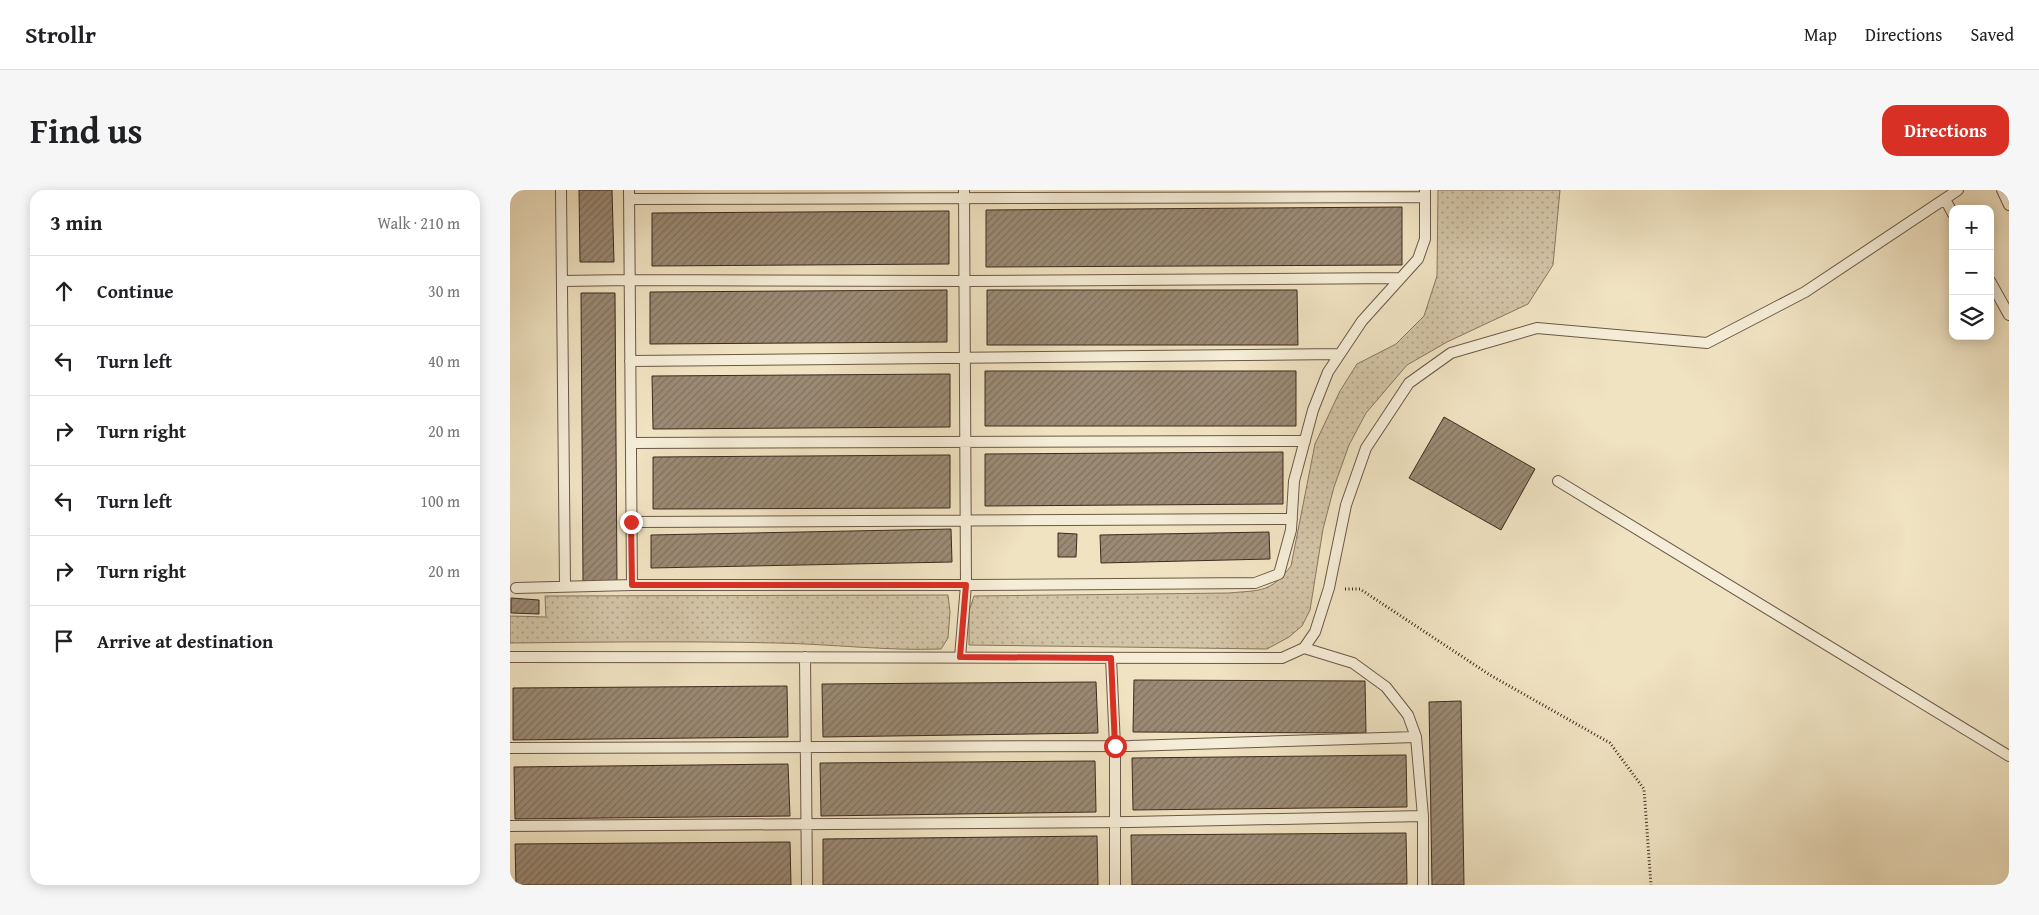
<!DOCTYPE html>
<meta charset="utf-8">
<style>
:root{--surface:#fff;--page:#f6f6f6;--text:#202124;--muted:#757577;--line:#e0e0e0;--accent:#d93025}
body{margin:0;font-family:"Gentium Book Plus",serif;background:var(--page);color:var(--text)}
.controls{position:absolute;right:15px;top:15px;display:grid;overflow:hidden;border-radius:10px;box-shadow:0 2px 12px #0003}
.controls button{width:45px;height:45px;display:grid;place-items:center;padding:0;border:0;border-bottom:1px solid var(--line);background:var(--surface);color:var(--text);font:25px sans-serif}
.stop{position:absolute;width:15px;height:15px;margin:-11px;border:4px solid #d93025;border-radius:50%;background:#fff}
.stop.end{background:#d93025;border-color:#fff;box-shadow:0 1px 5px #0008}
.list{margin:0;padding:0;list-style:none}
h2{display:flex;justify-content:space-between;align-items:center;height:65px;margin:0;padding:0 20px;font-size:21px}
h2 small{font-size:16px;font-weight:400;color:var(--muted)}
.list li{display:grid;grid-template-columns:32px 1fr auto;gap:15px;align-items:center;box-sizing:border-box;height:70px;padding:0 20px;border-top:1px solid var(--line)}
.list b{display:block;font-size:19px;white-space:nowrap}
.list em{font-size:16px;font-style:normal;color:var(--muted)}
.icon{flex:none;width:28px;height:28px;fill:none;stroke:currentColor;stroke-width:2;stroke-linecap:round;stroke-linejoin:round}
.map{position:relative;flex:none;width:1499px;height:695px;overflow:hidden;border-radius:15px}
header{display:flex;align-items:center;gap:30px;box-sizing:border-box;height:70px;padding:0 25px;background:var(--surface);border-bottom:1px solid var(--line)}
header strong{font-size:24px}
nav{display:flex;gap:28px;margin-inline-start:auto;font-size:18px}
.intro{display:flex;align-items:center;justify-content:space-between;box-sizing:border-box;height:120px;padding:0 30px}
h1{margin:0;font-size:35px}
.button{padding:12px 22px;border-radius:15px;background:var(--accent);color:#fff;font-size:18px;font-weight:700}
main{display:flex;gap:30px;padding:0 30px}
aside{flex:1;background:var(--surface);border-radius:15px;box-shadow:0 2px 12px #0003}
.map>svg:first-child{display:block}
.grass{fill:url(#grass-dots);stroke:#887762}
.building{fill:url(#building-hatch);stroke:#3f2a1f}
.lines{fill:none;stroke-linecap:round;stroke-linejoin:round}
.service-casing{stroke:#6b5848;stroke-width:12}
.path{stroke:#3f2a1f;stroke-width:3;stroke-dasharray:1 2.5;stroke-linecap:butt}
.service{stroke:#f5edd7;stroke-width:10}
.route{stroke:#d93025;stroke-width:6}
</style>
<header>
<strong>Strollr</strong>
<nav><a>Map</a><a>Directions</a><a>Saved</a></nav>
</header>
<div class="intro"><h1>Find us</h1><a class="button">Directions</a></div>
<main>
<aside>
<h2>3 min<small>Walk · 210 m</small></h2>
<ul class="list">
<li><svg class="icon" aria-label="ahead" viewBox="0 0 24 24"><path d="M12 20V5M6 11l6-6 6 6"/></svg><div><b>Continue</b></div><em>30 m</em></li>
<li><svg class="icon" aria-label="left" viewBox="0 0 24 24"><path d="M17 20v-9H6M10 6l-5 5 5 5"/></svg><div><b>Turn left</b></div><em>40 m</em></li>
<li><svg class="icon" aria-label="right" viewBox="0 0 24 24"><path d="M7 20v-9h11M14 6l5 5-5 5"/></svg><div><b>Turn right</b></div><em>20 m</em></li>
<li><svg class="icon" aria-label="left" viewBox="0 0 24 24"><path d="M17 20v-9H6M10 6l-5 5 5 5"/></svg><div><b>Turn left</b></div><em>100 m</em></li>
<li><svg class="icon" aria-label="right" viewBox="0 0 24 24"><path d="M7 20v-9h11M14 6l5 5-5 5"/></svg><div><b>Turn right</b></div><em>20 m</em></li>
<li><svg class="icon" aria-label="arrive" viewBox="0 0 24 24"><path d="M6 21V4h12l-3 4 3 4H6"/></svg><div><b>Arrive at destination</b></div></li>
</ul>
</aside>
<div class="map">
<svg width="1499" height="695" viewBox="0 0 1499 695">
<defs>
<pattern id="grass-dots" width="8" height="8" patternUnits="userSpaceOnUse" patternTransform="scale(1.25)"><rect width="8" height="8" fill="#d2c4a6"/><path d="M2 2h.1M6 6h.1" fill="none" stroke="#ac9f87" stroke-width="1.8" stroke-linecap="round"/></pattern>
<pattern id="building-hatch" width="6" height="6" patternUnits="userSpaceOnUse" patternTransform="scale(1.25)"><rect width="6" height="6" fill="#9b8a74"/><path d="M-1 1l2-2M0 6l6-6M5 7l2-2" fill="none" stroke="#80715f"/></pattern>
</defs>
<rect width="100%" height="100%" fill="#f0e3c2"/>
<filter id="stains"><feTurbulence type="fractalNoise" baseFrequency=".004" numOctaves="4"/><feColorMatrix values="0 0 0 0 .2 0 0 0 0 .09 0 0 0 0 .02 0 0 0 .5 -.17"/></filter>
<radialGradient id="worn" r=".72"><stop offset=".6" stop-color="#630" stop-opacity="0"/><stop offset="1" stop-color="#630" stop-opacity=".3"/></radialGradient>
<path class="grass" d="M 928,0 L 1050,0 L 1043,75 L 1018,114 L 937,152 L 897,175 L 856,223 L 839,255 L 824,297 L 813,339 L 800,420 L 792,436 L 779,447 L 757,459 L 459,455 L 459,421 L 464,406 L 719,403 C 751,400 760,403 781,376 L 805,254 L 830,201 L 847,174 L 886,154 L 914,126 L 927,86 Z
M 438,405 L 440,422 L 438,448 L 431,459 C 376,461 322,454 267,453 C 178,451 89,452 0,453 L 0,426 L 36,427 L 35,406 Z"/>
<path class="building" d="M 69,0 L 102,0 L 104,72 L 70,72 Z
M 892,17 L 892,75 L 476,77 L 476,20 Z
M 439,21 L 439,74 L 142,76 L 142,23 Z
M 437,100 L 437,152 L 140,154 L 140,102 Z
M 477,100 L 787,100 L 788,155 L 477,155 Z
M 71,103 L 105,103 L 107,392 L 73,392 Z
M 475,181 L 786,181 L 786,236 L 475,236 Z
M 440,184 L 440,237 L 143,239 L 142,186 Z
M 934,227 L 1025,279 L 991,340 L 899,288 Z
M 773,262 L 773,314 L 475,316 L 475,264 Z
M 440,265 L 440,318 L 143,319 L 143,267 Z
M 441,339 L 442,372 L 141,378 L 141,345 Z
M 759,342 L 760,369 L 591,373 L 590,345 Z
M 548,343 L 567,344 L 566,367 L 548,367 Z
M 1,408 L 29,410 L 29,424 L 1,423 Z
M 624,490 L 855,491 L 856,543 L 623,542 Z
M 586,492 L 588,543 L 313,547 L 312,494 Z
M 277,496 L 278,547 L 3,550 L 3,498 Z
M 951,511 L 954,695 L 922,695 L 919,512 Z
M 896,565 L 897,617 L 623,620 L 622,568 Z
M 585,571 L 586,622 L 311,626 L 310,573 Z
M 278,574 L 280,626 L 5,629 L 4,577 Z
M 896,643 L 897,694 L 622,695 L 621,645 Z
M 587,646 L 588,695 L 313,695 L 313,649 Z
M 280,652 L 281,695 L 6,695 L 5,654 Z"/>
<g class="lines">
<g class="service-casing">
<path id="service" d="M 51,0 L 55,396
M 119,0 L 122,395
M 1492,0 L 1499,15
M 119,9 L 915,7
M 1435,9 L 1443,24
M 52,91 L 120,90 L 455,91 L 890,88
M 1480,91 L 1499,125
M 120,171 L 830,164
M 121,253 L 795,251
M 1048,291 L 1499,566
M 121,332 L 782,329
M 6,398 L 122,395 L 456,395 L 454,0
M 794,458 L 843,473 L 876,497 L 898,525 L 906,547 L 913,626 L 913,695
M 0,467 L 772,468 L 794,458 L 805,442 L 819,398 L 836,315 L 856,258 L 899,193 L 941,163 L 1027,138 L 1197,153 L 1295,102 L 1448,0
M 295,467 L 297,695
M 450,467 L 456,395 L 745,393 L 769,384 L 781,340 L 784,291 L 803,220 L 818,182 L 852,131 L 908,69 L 915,49 L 915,0
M 601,468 L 605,556 L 605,695
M 0,558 L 620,556 L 906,547
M 0,636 L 621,632 L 913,626"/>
</g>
<path class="path" d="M 835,399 L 850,399 L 980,485 L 1100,553 L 1134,599 L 1141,695"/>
<use href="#service" class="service"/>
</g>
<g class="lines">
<path class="route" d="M 121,332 L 122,395 L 456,395 L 450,467 L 601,468 L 605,556"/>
</g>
<rect width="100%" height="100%" filter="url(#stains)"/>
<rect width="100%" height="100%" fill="url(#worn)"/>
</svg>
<div class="controls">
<button>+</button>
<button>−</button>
<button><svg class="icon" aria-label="layers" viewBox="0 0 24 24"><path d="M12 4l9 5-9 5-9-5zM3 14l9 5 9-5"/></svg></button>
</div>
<div class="stop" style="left:605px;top:556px"></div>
<div class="stop end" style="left:121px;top:332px"></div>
</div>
</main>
